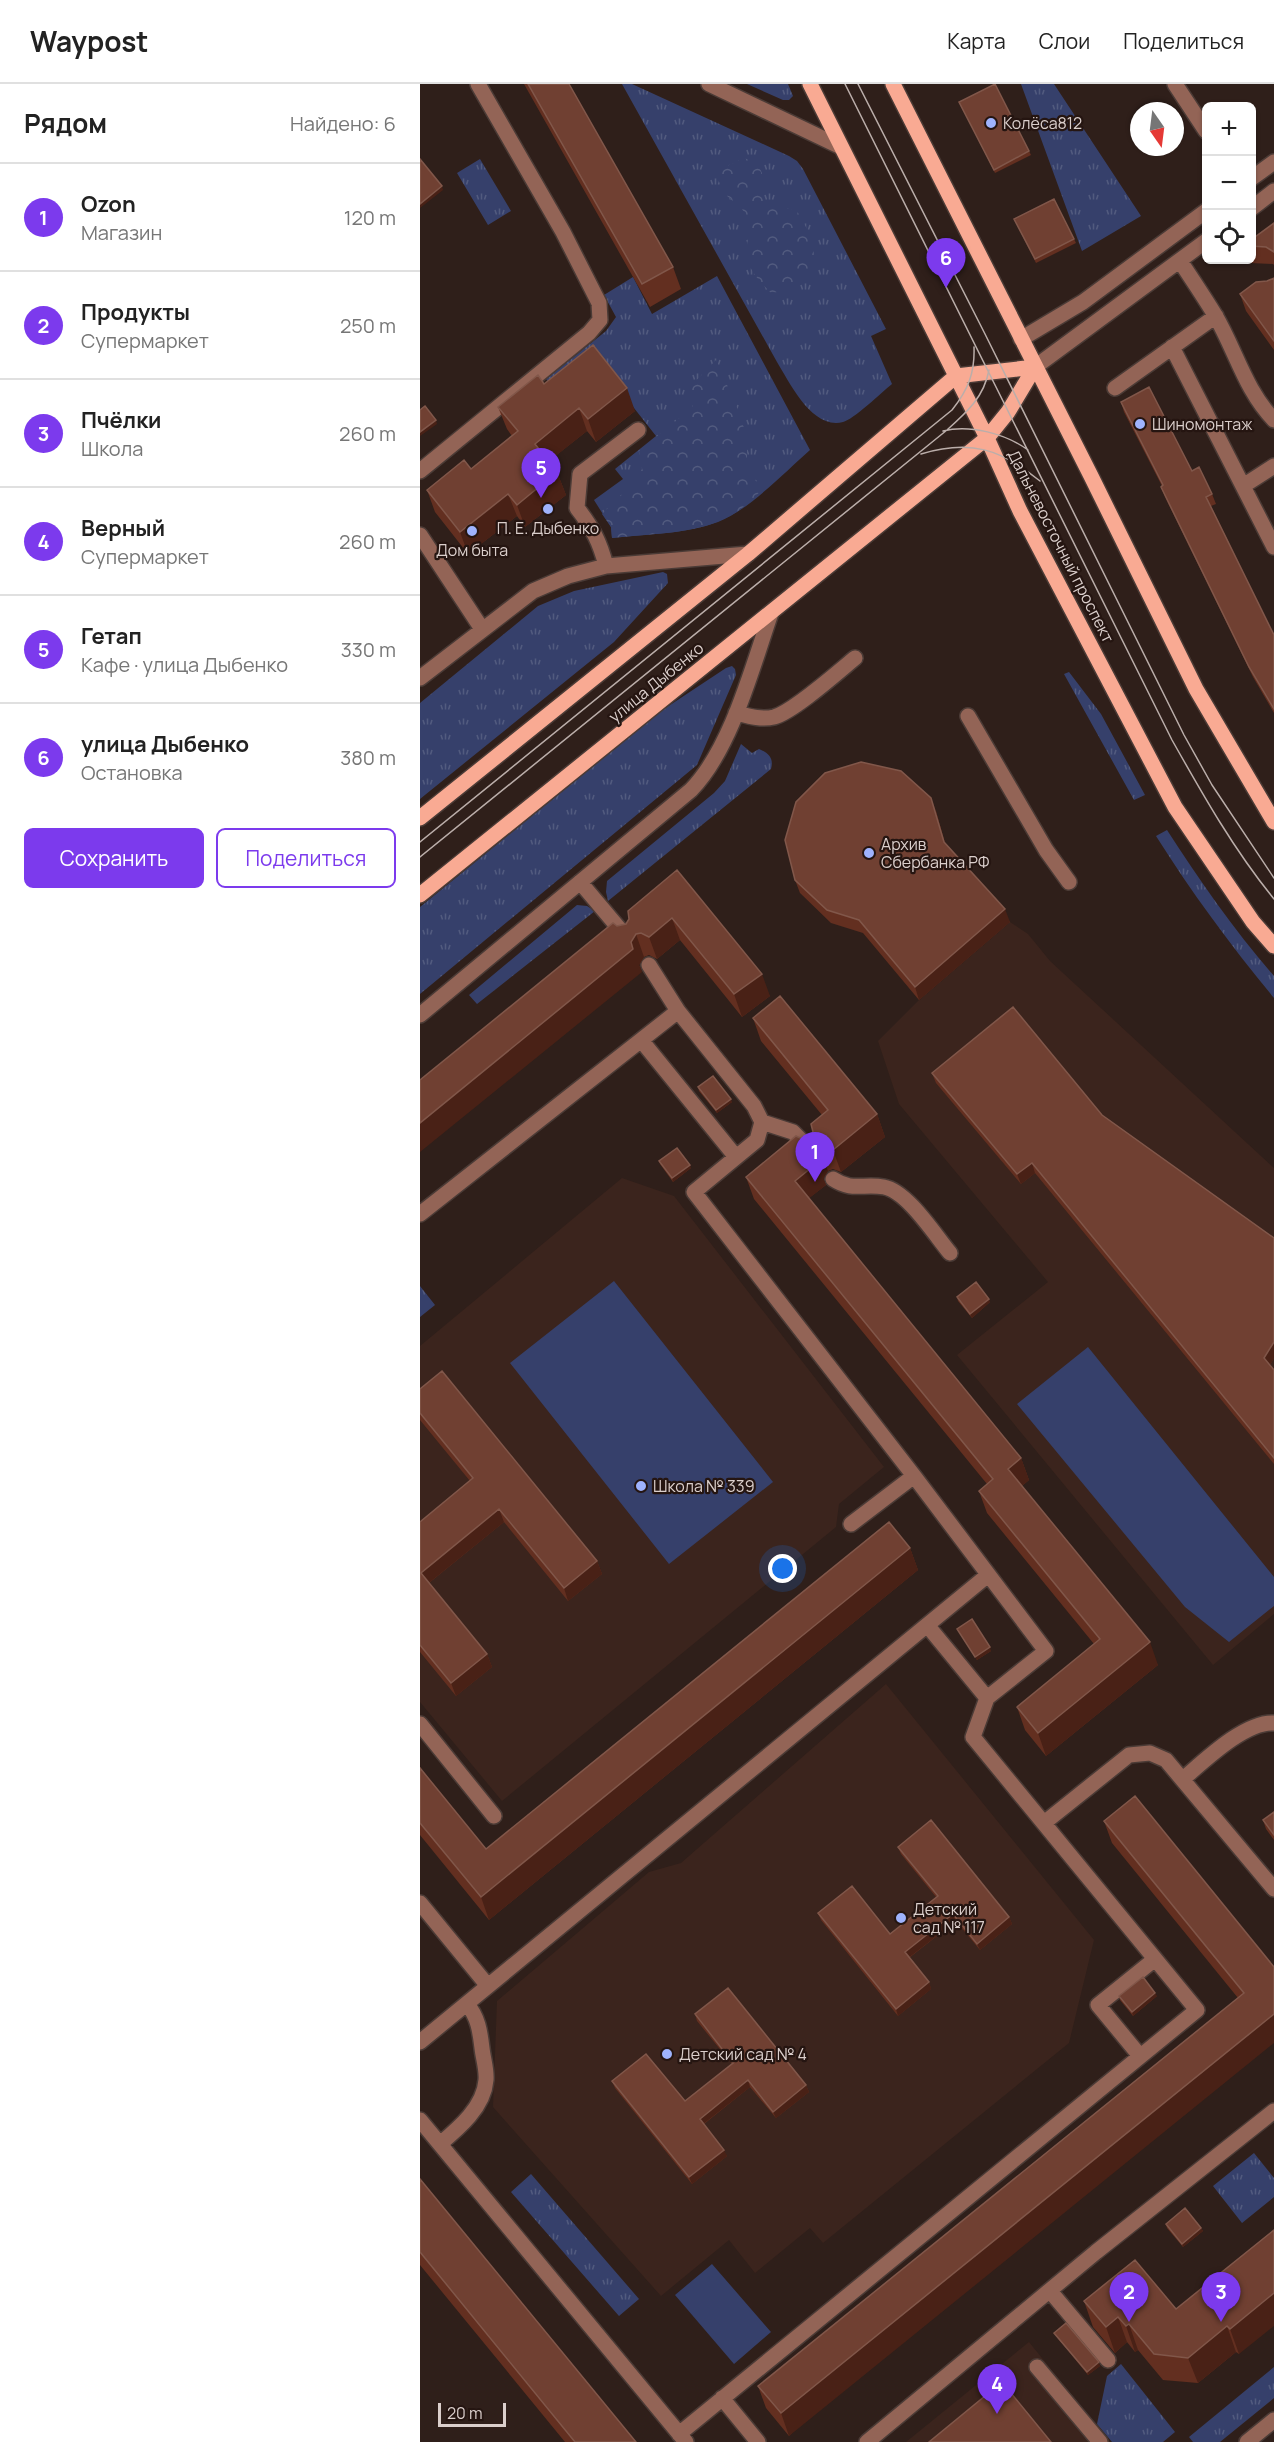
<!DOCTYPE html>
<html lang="ru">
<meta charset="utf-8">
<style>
:root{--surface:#fff;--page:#f6f6f6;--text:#222;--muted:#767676;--line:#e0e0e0;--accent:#7c3aed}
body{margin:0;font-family:Manrope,sans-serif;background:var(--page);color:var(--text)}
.controls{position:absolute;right:18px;top:18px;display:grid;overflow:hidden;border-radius:9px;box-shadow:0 2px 4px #0004}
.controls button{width:54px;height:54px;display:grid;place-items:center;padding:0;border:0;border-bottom:2px solid var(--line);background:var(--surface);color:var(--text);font:30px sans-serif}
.compass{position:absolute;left:710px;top:18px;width:54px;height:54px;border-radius:50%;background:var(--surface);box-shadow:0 2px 4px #0004;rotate:166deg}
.scale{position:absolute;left:18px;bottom:15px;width:68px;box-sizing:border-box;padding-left:6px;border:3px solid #dbcfcc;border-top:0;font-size:16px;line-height:21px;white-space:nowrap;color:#dbcfcc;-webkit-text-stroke:4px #251511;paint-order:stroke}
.you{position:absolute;left:363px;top:1485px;width:21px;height:21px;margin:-15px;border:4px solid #fff;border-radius:50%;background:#1a73e8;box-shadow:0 0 0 9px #1a73e833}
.badge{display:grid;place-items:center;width:39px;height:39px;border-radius:50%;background:var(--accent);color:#fff;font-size:20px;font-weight:700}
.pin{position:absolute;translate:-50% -50px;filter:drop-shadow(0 2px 3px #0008)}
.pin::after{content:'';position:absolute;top:32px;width:21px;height:18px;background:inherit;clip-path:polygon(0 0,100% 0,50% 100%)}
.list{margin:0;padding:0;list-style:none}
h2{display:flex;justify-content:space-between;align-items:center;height:78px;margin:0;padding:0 24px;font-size:26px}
h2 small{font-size:20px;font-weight:400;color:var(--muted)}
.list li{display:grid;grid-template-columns:39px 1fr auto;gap:18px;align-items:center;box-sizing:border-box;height:108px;padding:0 24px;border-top:2px solid var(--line)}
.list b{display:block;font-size:22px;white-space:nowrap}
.list p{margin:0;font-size:20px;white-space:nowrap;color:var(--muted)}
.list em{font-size:20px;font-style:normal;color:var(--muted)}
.actions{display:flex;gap:12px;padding:18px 24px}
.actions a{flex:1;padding:14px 0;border:2px solid var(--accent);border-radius:9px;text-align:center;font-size:21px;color:var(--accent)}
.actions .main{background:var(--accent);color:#fff}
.icon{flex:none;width:33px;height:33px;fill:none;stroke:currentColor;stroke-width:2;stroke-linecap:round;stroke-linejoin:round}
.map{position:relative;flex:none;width:854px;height:2358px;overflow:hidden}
header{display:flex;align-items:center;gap:36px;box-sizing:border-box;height:84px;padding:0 30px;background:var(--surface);border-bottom:2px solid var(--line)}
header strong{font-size:28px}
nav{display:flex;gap:33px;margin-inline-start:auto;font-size:21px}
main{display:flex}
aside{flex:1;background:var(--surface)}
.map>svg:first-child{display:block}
.built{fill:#3b241d}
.grass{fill:url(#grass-tufts)}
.forest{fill:url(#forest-crowns)}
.pitch{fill:#36406b}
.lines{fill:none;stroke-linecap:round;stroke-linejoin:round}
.minor-casing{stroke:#4b3b36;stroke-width:18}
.major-casing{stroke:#4b3b36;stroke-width:18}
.minor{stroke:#936456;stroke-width:15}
.major{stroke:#f9aa93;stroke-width:15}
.tram{stroke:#bbaeaa;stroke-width:1.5}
.wall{fill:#632f20}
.shaded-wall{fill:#492116}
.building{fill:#704032;stroke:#81574a;stroke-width:1.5}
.poi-dot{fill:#9fb3fd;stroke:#251511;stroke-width:2}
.labels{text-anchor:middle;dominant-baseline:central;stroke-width:4.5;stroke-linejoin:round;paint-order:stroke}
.poi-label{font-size:16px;fill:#dbcfcc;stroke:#251511;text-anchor:start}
.street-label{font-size:16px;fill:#dbcfcc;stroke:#251511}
</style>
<header>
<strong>Waypost</strong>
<nav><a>Карта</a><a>Слои</a><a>Поделиться</a></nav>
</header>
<main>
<aside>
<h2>Рядом<small>Найдено: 6</small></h2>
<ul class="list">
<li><span class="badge">1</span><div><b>Ozon</b><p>Магазин</p></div><em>120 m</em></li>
<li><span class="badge">2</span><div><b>Продукты</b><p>Супермаркет</p></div><em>250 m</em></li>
<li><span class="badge">3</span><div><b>Пчёлки</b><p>Школа</p></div><em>260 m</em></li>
<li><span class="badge">4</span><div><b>Верный</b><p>Супермаркет</p></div><em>260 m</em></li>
<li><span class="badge">5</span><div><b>Гетап</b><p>Кафе · улица Дыбенко</p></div><em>330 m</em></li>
<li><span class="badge">6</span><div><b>улица Дыбенко</b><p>Остановка</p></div><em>380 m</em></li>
</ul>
<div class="actions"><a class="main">Сохранить</a><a>Поделиться</a></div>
</aside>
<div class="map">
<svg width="854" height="2358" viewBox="0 0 854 2358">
<defs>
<pattern id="grass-tufts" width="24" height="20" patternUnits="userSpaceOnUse" patternTransform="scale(1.5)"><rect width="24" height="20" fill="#36406b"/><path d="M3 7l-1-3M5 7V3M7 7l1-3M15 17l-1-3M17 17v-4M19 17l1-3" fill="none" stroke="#525b7f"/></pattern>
<pattern id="forest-crowns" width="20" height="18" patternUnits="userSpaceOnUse" patternTransform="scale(1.5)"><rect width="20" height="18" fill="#36406b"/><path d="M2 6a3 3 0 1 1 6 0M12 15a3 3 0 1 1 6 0" fill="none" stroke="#525b7f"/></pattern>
</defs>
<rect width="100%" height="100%" fill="#2f1f1a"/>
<path class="built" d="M 590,838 L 608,850 L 630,877 L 854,1084 L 854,1530 L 793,1581 L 537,1271 L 628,1198 L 479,1020 L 458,957 L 499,916 Z
M 202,1094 L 254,1112 L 464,1383 L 419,1420 L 416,1443 L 82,1717 L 0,1618 L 0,1262 Z
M 466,1600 L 674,1856 L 649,1959 L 403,2159 L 390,2144 L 335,2189 L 309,2156 L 241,2212 L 73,2023 L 77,1917 L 229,1788 L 261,1779 Z
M 609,2258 L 690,2358 L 486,2358 Z"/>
<path class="grass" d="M 202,0 L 212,0 L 369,72 L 377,77 L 383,85 L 466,245 L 451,252 L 472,300 C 462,308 433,336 423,338 C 392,346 370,299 357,278 Z
M 327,0 L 368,0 L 373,12 L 369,16 L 363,16 Z
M 601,0 L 634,0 L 721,132 L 662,167 Z
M 60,75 L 91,127 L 68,141 L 37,89 Z
M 297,192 L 390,366 C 365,388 329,426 298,438 C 266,450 227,450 192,454 L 191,443 L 174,416 L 203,395 L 195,385 L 236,352 L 181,282 L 141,315 L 126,295 L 186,247 L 196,233 L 184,211 L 213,193 L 232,230 Z
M 243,488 L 247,490 L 248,499 L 194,558 L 0,715 L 0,619 L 118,522 L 154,507 Z
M 312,582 L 315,585 L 316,591 L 277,681 L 0,910 L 0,823 L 241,627 L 306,584 Z
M 649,588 L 681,630 L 725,711 L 714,716 L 644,590 Z
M 321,660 L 332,669 L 339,665 C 349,669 354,675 351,685 L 188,817 L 186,808 L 187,797 L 294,709 L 305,697 Z
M 747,746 C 780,797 814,846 854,892 L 854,914 C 811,862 772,809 736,752 Z
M 157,821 L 167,822 L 175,827 L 57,920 L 49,911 Z
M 0,1202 L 15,1221 L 0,1233 Z
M 834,2069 L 854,2094 L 854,2113 L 822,2139 L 793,2102 Z
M 111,2090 L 219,2215 L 199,2232 L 91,2108 Z
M 701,2280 L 755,2348 L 743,2358 L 692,2358 L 677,2340 L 687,2292 Z
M 854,2283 L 854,2314 L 800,2358 L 773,2358 L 769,2353 Z"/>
<path class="forest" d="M 324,74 L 337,79 L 342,89 L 341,108 L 349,123 L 359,122 L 377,127 L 392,154 L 396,189 L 370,206 L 351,209 C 323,181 325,175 330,137 L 322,125 L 306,111 L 297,94 L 305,83 Z
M 296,276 L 319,328 L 327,354 L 327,384 L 342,406 C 334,413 327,421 318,427 C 283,451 233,449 192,454 L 191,443 L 182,430 L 214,399 L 222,385 L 219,367 L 273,323 L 267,306 Z"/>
<path class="pitch" d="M 194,1197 L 353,1398 L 249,1480 L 90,1279 Z
M 668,1263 L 854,1493 L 854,1522 L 809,1558 L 765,1523 L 597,1320 Z
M 292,2180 L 351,2248 L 314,2280 L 255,2211 Z"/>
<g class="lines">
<g class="minor-casing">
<path id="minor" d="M 289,0 L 421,63
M 755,0 L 786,47
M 832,94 L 854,78
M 832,124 L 854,107
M 760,177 C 772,195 784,213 795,231 C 816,267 825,306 854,336
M 601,255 L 663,218 L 786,127
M 752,263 L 854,463
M 615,283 L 786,157
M 695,304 L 796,232
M 0,387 L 169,249 L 180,236 L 179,219 L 143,148 L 58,0
M 823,402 L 854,382
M 0,451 L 62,545
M 186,482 C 180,458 172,443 157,424 L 160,390 L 218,346
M 0,594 L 113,507 L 148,492 L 186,482 L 328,470
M 316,629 C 328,632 341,636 354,633 C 373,628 418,588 435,574
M 548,632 L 626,766 L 649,798
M 160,798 L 208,855
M 229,881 L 258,927 L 334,1022 L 342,1038 L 337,1056 L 274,1108 L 494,1392 L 626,1567 L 567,1614 L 507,1541
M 0,931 L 271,706 C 311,665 332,584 351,529
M 221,956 L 316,1073
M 342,1038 L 373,1048 L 390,1065
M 413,1095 C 433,1108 443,1099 464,1103 C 487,1107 515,1151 530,1169
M 0,1130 L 258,927
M 431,1440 L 494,1392
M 0,1640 L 74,1732
M 763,1695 C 784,1677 825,1637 854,1639
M 624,1739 L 709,1671 L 730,1669 L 746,1676 L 854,1805
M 0,1819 L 68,1902
M 0,1958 L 568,1491
M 720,1972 L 678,1921 L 735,1875
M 0,2036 L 266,2358
M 20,2060 C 39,2044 64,2023 66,1996 C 67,1986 63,1974 62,1964 C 60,1947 58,1933 47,1920
M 630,2207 L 688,2276
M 617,2283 L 680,2358
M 302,2314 L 338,2358
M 259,2350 L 777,1926 L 553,1653 L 567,1614
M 447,2358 L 676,2168 L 854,2027
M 827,2358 L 854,2336"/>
</g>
<g class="major-casing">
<path id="major" d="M 390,0 L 567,354 L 600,427 L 755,723 L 833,838 L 854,862
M 473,0 L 671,392 L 776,605 L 854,738
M 0,734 L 328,470 L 536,292 L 615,283
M 0,811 L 567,354 L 588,328 L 615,283"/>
</g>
<use href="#minor" class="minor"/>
<use href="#major" class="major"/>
<path class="tram" d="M 425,0 L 752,656 C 783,711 814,766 854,815
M 438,0 L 565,250 L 764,651 L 792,701 L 854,794
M 523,347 C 550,340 586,350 608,366
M 501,370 C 550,355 581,365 620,397
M 0,758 L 532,326 C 548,306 555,289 554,263
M 0,773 L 527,346 C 547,328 564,313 569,286"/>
</g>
<path class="wall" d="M 104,0 L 149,0 L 253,183 L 261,205 L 230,223 Z
M 539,18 L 609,67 L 611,71 L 575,89 Z
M 594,135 L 654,155 L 656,159 L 616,179 Z
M 854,139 L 854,181 L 853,180 L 830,179 L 829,176 L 831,176 L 831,156 Z
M 854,194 L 854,266 L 826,227 L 820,210 Z
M 701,318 L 772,387 L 792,410 L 796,420 L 791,422 L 854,551 L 854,629 L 833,593 L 745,413 L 741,403 L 742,402 L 704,328 Z
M 78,323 L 215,327 L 176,358 L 167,347 L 129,377 L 137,388 L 146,411 L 105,443 L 97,432 L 48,470 L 15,428 L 7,406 L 51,385 L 92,352 L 87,345 Z
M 516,727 L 525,759 L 590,838 L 499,916 L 443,849 L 411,839 L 380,809 L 375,796 Z
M 257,786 L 350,912 L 322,933 L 260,856 L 237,875 L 229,871 L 224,873 L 219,881 L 222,888 L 197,842 L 206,840 Z
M 333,934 L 457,1030 L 465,1053 L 421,1088 L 413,1085 L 408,1087 L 403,1095 L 406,1101 L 389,1114 L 601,1374 L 609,1396 L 602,1402 L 738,1581 L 626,1672 L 605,1646 L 597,1623 L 674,1560 L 567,1429 L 559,1407 L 567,1400 L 334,1115 L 326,1093 L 390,1053 L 402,1031 L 341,957 Z
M 512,989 L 682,1031 L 854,1274 L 850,1281 L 854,1286 L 854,1380 L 615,1089 L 601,1100 L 516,999 Z
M 278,1003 L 312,1018 L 297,1029 L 279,1007 Z
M 239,1077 L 271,1084 L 253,1098 L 240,1080 Z
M 537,1213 L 570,1218 L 552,1234 L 538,1217 Z
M 0,1305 L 177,1477 L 182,1490 L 148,1517 L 84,1438 L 9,1499 L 67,1570 L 72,1583 L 36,1612 L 0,1568 L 0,1438 L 50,1397 L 0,1336 Z
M 490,1464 L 498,1486 L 69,1836 L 0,1751 L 0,1684 L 66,1765 Z
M 537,1545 L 571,1567 L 557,1576 Z
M 854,1728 L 854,1756 L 846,1745 L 843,1736 Z
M 684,1737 L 854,1883 L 369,2352 L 346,2324 L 338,2302 L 818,1914 L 692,1759 Z
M 478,1763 L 589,1833 L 592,1840 L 560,1866 L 536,1837 L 489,1874 L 509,1898 L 511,1905 L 478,1932 L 401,1836 L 398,1829 L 470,1850 L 516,1813 L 481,1770 Z
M 699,1912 L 737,1912 L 713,1932 L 700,1916 Z
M 275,1930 L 386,2001 L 389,2008 L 356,2034 L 330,2003 L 284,2040 L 307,2072 L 272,2100 L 195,2004 L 192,1997 L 265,2017 L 312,1980 L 277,1937 Z
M 0,2095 L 216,2358 L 145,2358 L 0,2181 Z
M 746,2140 L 781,2144 L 783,2147 L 763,2163 L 747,2144 Z
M 854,2146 L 819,2270 L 816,2268 L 778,2299 L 743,2296 L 718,2266 L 715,2268 L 707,2258 L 695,2269 L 673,2243 L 664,2217 L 756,2225 Z
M 634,2249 L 680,2282 L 668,2291 L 636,2252 Z"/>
<path class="shaded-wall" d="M 22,102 L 23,106 L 0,124 L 0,120 Z
M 207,304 L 215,327 L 176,358 L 168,335 Z
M 159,324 L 167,347 L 123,382 L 115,360 Z
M 16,336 L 17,340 L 0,352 L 0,348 Z
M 137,388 L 146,411 L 105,443 L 97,421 Z
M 88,410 L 97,432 L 48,470 L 40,448 Z
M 511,714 L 516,727 L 528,770 L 524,758 Z
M 585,825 L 590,838 L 499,916 L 495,903 Z
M 252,834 L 260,856 L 237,875 L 229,853 Z
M 216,850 L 224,873 L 219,881 L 222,888 L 0,1068 L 0,1039 L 211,858 Z
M 342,890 L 350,912 L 322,933 L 314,910 Z
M 311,1015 L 312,1018 L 297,1029 L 296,1026 Z
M 457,1030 L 465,1053 L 421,1088 L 413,1066 Z
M 399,1065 L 408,1087 L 403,1095 L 395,1072 Z
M 397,1079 L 406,1101 L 383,1119 L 375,1097 Z
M 612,1079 L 615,1089 L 601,1100 L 597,1090 Z
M 270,1081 L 271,1084 L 253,1098 L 252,1094 Z
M 569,1215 L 570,1218 L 552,1234 L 550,1230 Z
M 854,1258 L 854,1274 L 848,1284 L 844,1274 Z
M 601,1374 L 609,1396 L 596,1407 L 588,1385 Z
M 79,1425 L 84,1438 L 5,1502 L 1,1489 Z
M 490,1464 L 498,1486 L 69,1836 L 61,1813 Z
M 177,1477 L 182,1490 L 148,1517 L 144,1504 Z
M 730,1558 L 738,1581 L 626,1672 L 618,1649 Z
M 570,1563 L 571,1567 L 557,1576 L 555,1573 Z
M 67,1570 L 72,1583 L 36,1612 L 31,1599 Z
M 533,1830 L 536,1837 L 487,1875 L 485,1868 Z
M 589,1833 L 592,1840 L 560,1866 L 557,1860 Z
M 509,1898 L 511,1905 L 478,1932 L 476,1925 Z
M 735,1909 L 737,1912 L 713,1932 L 712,1928 Z
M 854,1930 L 854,1959 L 369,2352 L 361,2329 Z
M 328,1996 L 330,2003 L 282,2041 L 280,2035 Z
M 386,2001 L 389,2008 L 356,2034 L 353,2028 Z
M 304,2066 L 307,2072 L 272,2100 L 269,2093 Z
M 781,2144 L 783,2147 L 763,2163 L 762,2160 Z
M 854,2209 L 854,2242 L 819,2270 L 810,2245 Z
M 698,2233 L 707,2258 L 695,2269 L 686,2243 Z
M 709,2240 L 718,2266 L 715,2268 L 706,2242 Z
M 807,2242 L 816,2268 L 778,2299 L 768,2274 Z
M 679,2278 L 680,2282 L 668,2291 L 667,2288 Z"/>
<path class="building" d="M 108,0 L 149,0 L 253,183 L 222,200 Z
M 575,0 L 609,67 L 574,86 L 539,18 Z
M 0,75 L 22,102 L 0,120 Z
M 634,115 L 654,155 L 615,175 L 594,135 Z
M 854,139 L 854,168 L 846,163 L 831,162 L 831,156 Z
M 854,194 L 854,257 L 820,210 L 836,198 L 847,197 Z
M 173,261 L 207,304 L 168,335 L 159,324 L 115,360 L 137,388 L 97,421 L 88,410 L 40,448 L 7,406 L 44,376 L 51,385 L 98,347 L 78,323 L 118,291 L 124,300 Z
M 729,303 L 772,387 L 779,383 L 792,410 L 786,413 L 854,551 L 854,625 L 829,583 L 741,403 L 743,401 L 701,318 Z
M 5,322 L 16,336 L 0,348 L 0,326 Z
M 441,678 L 481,687 L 511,714 L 524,758 L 585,825 L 495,903 L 439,836 L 407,826 L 375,796 L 365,756 L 376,718 L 405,689 Z
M 257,786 L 342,890 L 314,910 L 252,834 L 229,853 L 221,849 L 216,850 L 211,858 L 213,865 L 0,1039 L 0,996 L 193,839 L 197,842 L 206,840 L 209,835 L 208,827 Z
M 360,912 L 457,1030 L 413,1066 L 405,1063 L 399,1065 L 395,1072 L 397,1079 L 375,1097 L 601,1374 L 588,1385 L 730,1558 L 618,1649 L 597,1623 L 680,1555 L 559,1407 L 573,1395 L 326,1093 L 376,1052 L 382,1055 L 390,1053 L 393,1048 L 391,1040 L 408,1026 L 333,934 Z
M 593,923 L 682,1031 L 854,1154 L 854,1258 L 844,1274 L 854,1286 L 854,1374 L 612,1079 L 597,1090 L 512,989 Z
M 293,992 L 311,1015 L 296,1026 L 278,1003 Z
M 257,1064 L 270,1081 L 252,1094 L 239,1077 Z
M 556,1198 L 569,1215 L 550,1230 L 537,1213 Z
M 22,1287 L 177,1477 L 144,1504 L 79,1425 L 1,1489 L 67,1570 L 31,1599 L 0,1561 L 0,1438 L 53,1394 L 0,1329 L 0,1305 Z
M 469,1438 L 490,1464 L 61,1813 L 0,1739 L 0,1684 L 66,1765 Z
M 552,1535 L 570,1563 L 555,1573 L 537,1545 Z
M 715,1712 L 854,1883 L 854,1930 L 361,2329 L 338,2302 L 824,1909 L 684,1737 Z
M 854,1728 L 854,1751 L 843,1736 Z
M 511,1736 L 589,1833 L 557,1860 L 533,1830 L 485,1868 L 509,1898 L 476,1925 L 398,1829 L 432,1802 L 470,1850 L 518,1812 L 478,1763 Z
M 723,1893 L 735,1909 L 712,1928 L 699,1912 Z
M 308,1904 L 386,2001 L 353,2028 L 328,1996 L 280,2035 L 304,2066 L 269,2093 L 192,1997 L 226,1970 L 265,2017 L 313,1979 L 275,1930 Z
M 0,2095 L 216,2358 L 155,2358 L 0,2168 Z
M 765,2124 L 781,2144 L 762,2160 L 746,2140 Z
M 854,2146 L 854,2209 L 810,2245 L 807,2242 L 768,2274 L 734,2270 L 709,2240 L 706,2242 L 698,2233 L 686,2243 L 664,2217 L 715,2176 L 756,2225 Z
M 646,2239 L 679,2278 L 667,2288 L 634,2249 Z
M 582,2298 L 631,2358 L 509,2358 Z"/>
<g class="poi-dot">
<circle cx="571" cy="39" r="6"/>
<circle cx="720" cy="340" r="6"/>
<circle cx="128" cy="425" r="6"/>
<circle cx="52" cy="447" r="6"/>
<circle cx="449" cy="769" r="6"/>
<circle cx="221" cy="1402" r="6"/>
<circle cx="481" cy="1834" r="6"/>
<circle cx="247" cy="1970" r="6"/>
</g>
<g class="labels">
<g class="poi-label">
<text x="583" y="39">Колёса812</text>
<text x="732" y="340">Шиномонтаж</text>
<text x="128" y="444" text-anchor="middle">П. Е. Дыбенко</text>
<text x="52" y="466" text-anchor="middle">Дом быта</text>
<text x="461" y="760">Архив<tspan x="461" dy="18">Сбербанка РФ</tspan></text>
<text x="233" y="1402">Школа № 339</text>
<text x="493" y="1825">Детский<tspan x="493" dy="18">сад № 117</tspan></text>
<text x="259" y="1970">Детский сад № 4</text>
</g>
<g class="street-label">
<text transform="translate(641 462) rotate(63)">Дальневосточный проспект</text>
<text transform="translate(236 598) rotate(-39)">улица Дыбенко</text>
</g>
</g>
</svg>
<div class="controls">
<button>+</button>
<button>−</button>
<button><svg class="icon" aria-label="locate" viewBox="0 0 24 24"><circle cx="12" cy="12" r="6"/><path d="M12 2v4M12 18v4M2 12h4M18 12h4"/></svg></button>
</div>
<svg class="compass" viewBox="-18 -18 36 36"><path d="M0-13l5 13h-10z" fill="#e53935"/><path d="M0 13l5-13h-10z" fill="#767676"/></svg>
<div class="scale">20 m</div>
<div class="you"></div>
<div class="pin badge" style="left:395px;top:1098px">1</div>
<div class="pin badge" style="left:709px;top:2238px">2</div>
<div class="pin badge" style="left:801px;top:2238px">3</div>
<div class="pin badge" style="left:577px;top:2330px">4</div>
<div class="pin badge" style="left:121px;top:414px">5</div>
<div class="pin badge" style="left:526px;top:204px">6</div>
</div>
</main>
